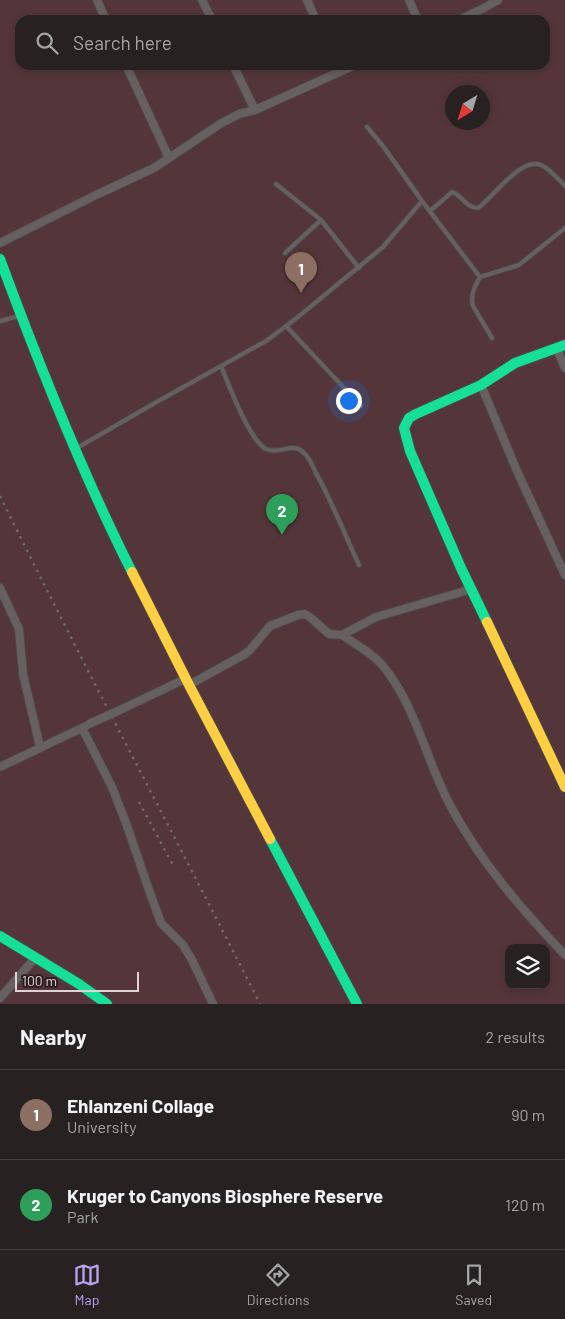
<!DOCTYPE html>
<style>
:root{--surface:#272122;--page:#2f292a;--text:#f1f3f6;--muted:#a4a3a5;--line:#433e40;--accent:#bca0f2}
body{margin:0;font-family:Barlow,sans-serif;background:var(--page);color:var(--text)}
.controls{position:absolute;right:15px;bottom:15px;display:grid;overflow:hidden;border-radius:10px;box-shadow:0 2px 8px #0003}
.controls button{width:45px;height:45px;display:grid;place-items:center;padding:0;border:0;border-bottom:1px solid var(--line);background:var(--surface);color:var(--text);font:25px sans-serif}
.compass{position:absolute;left:445px;top:85px;width:45px;height:45px;border-radius:50%;background:var(--surface);box-shadow:0 2px 8px #0003;rotate:218deg}
.scale{position:absolute;left:15px;bottom:12px;width:124px;box-sizing:border-box;padding-left:5px;border:2px solid #dfd4d5;border-top:0;font-size:14px;line-height:18px;white-space:nowrap;color:#dfd4d5;-webkit-text-stroke:4px #2e1e20;paint-order:stroke}
.you{position:absolute;left:348px;top:400px;width:18px;height:18px;margin:-12px;border:4px solid #fff;border-radius:50%;background:#1a73e8;box-shadow:0 0 0 8px #1a73e833}
.badge{display:grid;place-items:center;width:32px;height:32px;border-radius:50%;background:var(--accent);color:#fff;font-size:16px;font-weight:700}
.pin{position:absolute;translate:-50% -41px;filter:drop-shadow(0 1px 2px #0008)}
.pin::after{content:'';position:absolute;top:26px;width:18px;height:15px;background:inherit;clip-path:polygon(0 0,100% 0,50% 100%)}
.list{margin:0;padding:0;list-style:none}
h2{display:flex;justify-content:space-between;align-items:center;height:65px;margin:0;padding:0 20px;font-size:21px}
h2 small{font-size:16px;font-weight:400;color:var(--muted)}
.list li{display:grid;grid-template-columns:32px 1fr auto;gap:15px;align-items:center;box-sizing:border-box;height:90px;padding:0 20px;border-top:1px solid var(--line)}
.list b{display:block;font-size:19px;white-space:nowrap}
.list p{margin:0;font-size:16px;white-space:nowrap;color:var(--muted)}
.list em{font-size:16px;font-style:normal;color:var(--muted)}
.icon{flex:none;width:28px;height:28px;fill:none;stroke:currentColor;stroke-width:2;stroke-linecap:round;stroke-linejoin:round}
.map{position:relative;flex:none;width:565px;height:1004px;overflow:hidden}
.search{position:absolute;background:var(--surface);box-shadow:0 2px 8px #0003;left:15px;right:15px;top:15px;height:55px;display:flex;align-items:center;gap:12px;box-sizing:border-box;padding:0 18px;border-radius:15px;color:var(--muted);font-size:19px}
.sheet{height:245px;background:var(--surface)}
nav{display:flex;justify-content:space-around;align-items:center;box-sizing:border-box;height:70px;border-top:1px solid var(--line);background:var(--surface);font-size:14px;color:var(--muted)}
nav a{display:grid;justify-items:center;gap:2px}
nav .on{color:var(--accent)}
.map>svg:first-child{display:block}
.green{fill:#54363a;fill-rule:evenodd}
.lines{fill:none;stroke-linecap:round;stroke-linejoin:round}
.lane-casing{stroke:#4f4748;stroke-width:6}
.street-casing{stroke:#4f4748;stroke-width:10}
.fast-casing{stroke:#4f4748;stroke-width:12}
.slow-casing{stroke:#4f4748;stroke-width:12}
.lane{stroke:#676061;stroke-width:4}
.street{stroke:#676061;stroke-width:8}
.fast{stroke:#16e098;stroke-width:10}
.slow{stroke:#ffcf43;stroke-width:10}
.rail{stroke:#6f6868;stroke-width:2.5;stroke-dasharray:2.5 5;stroke-linecap:butt}
.street-bridge-casing{stroke:#4f4748;stroke-width:10;stroke-linecap:butt}
.street-bridge{stroke:#676061;stroke-width:8}
</style>
<div class="map">
<svg width="565" height="1004" viewBox="0 0 565 1004">
<rect width="100%" height="100%" fill="#342c2d"/>
<path class="green" d="M 0,0 L 565,0 L 565,1004 L 0,1004 ZM 20,20 L 545,20 L 545,65 L 20,65 ZM 452,92 L 482,92 L 482,122 L 452,122 ZM 509,948 L 546,948 L 546,985 L 509,985 Z"/>
<g class="lines">
<g class="lane-casing">
<path id="lane" d="M 367,127 L 383,146 L 422,201 L 480,277
M 276,184 L 321,220 L 359,268
M 430,211 L 452,192 C 462,195 466,208 478,208 C 492,198 522,156 541,165 C 550,169 558,179 565,186
M 285,253 L 321,220
M 0,321 L 19,316
M 286,326 L 361,406
M 492,338 L 473,306 C 470,295 475,286 480,277 L 519,265 L 565,228
M 221,366 C 229,385 249,440 266,449 C 278,455 293,442 303,452 C 310,458 313,467 317,475 C 333,504 345,535 359,565
M 77,448 L 153,404 L 266,341 L 298,317 L 383,247 L 422,201"/>
</g>
<g class="street-casing">
<path id="street" d="M 97,0 L 106,20
M 202,0 L 212,20
M 307,0 L 316,20
M 409,0 L 418,20
M 459,20 L 484,8 L 498,0
M 126,65 L 169,158
M 233,65 L 255,110
M 0,243 L 96,195 L 154,168 L 220,124 L 239,114 L 255,110 L 355,65
M 557,349 L 565,368
M 481,385 L 517,471 L 565,575
M 0,588 L 19,629 L 23,674 L 40,747
M 342,635 C 357,645 373,654 384,667 C 416,707 426,760 450,805 C 479,860 522,910 565,955
M 189,685 L 245,654 L 250,650 L 270,626 L 298,615 L 305,614 L 311,618 L 329,634 L 342,635 L 376,617 L 472,589
M 120,710 L 185,679
M 82,728 L 112,787 L 126,823 L 150,893 L 161,923 L 183,945 L 192,960 L 213,1004
M 0,767 L 86,726
M 0,998 L 35,958"/>
</g>
<g class="fast-casing">
<path id="fast" d="M 0,259 C 39,365 81,471 132,572
M 487,622 L 461,568 L 410,451 L 404,428 L 409,418 L 416,414 L 481,385 L 515,363 L 565,345
M 270,839 L 357,1004
M 0,936 L 79,984 L 107,1004"/>
</g>
<g class="slow-casing">
<path id="slow" d="M 132,572 L 189,685 L 270,839
M 487,622 L 565,787"/>
</g>
<use href="#lane" class="lane"/>
<use href="#street" class="street"/>
<use href="#fast" class="fast"/>
<use href="#slow" class="slow"/>
<path class="rail" d="M 0,496 C 84,667 174,834 260,1004
M 139,802 L 174,867"/>
<g class="street-bridge-casing">
<path id="street-bridge" d="M 89,724 L 120,710"/>
</g>
<use href="#street-bridge" class="street-bridge"/>
</g>
</svg>
<div class="controls">
<button><svg class="icon" aria-label="layers" viewBox="0 0 24 24"><path d="M12 4l9 5-9 5-9-5zM3 14l9 5 9-5"/></svg></button>
</div>
<svg class="compass" viewBox="-18 -18 36 36"><path d="M0-13l5 13h-10z" fill="#e53935"/><path d="M0 13l5-13h-10z" fill="#a4a3a5"/></svg>
<div class="scale">100 m</div>
<div class="you"></div>
<div class="pin badge" style="left:301px;top:293px;background:#8d6e63">1</div>
<div class="pin badge" style="left:282px;top:535px;background:#2e9e5b">2</div>
<div class="search"><svg class="icon" aria-label="search" viewBox="0 0 24 24"><circle cx="10" cy="10" r="6"/><path d="M15 15l6 6"/></svg>Search here</div>
</div>
<section class="sheet">
<h2>Nearby<small>2 results</small></h2>
<ul class="list">
<li><span class="badge" style="background:#8d6e63">1</span><div><b>Ehlanzeni Collage</b><p>University</p></div><em>90 m</em></li>
<li><span class="badge" style="background:#2e9e5b">2</span><div><b>Kruger to Canyons Biosphere Reserve</b><p>Park</p></div><em>120 m</em></li>
</ul>
</section>
<nav>
<a class="on"><svg class="icon" aria-label="map" viewBox="0 0 24 24"><path d="M3 6l6-2 6 2 6-2v14l-6 2-6-2-6 2zM9 4v14M15 6v14"/></svg>Map</a>
<a><svg class="icon" aria-label="directions" viewBox="0 0 24 24"><path d="M12 3l9 9-9 9-9-9zM9 14v-3h6M13 9l2 2-2 2"/></svg>Directions</a>
<a><svg class="icon" aria-label="saved" viewBox="0 0 24 24"><path d="M7 4h10v16l-5-4-5 4z"/></svg>Saved</a>
</nav>
